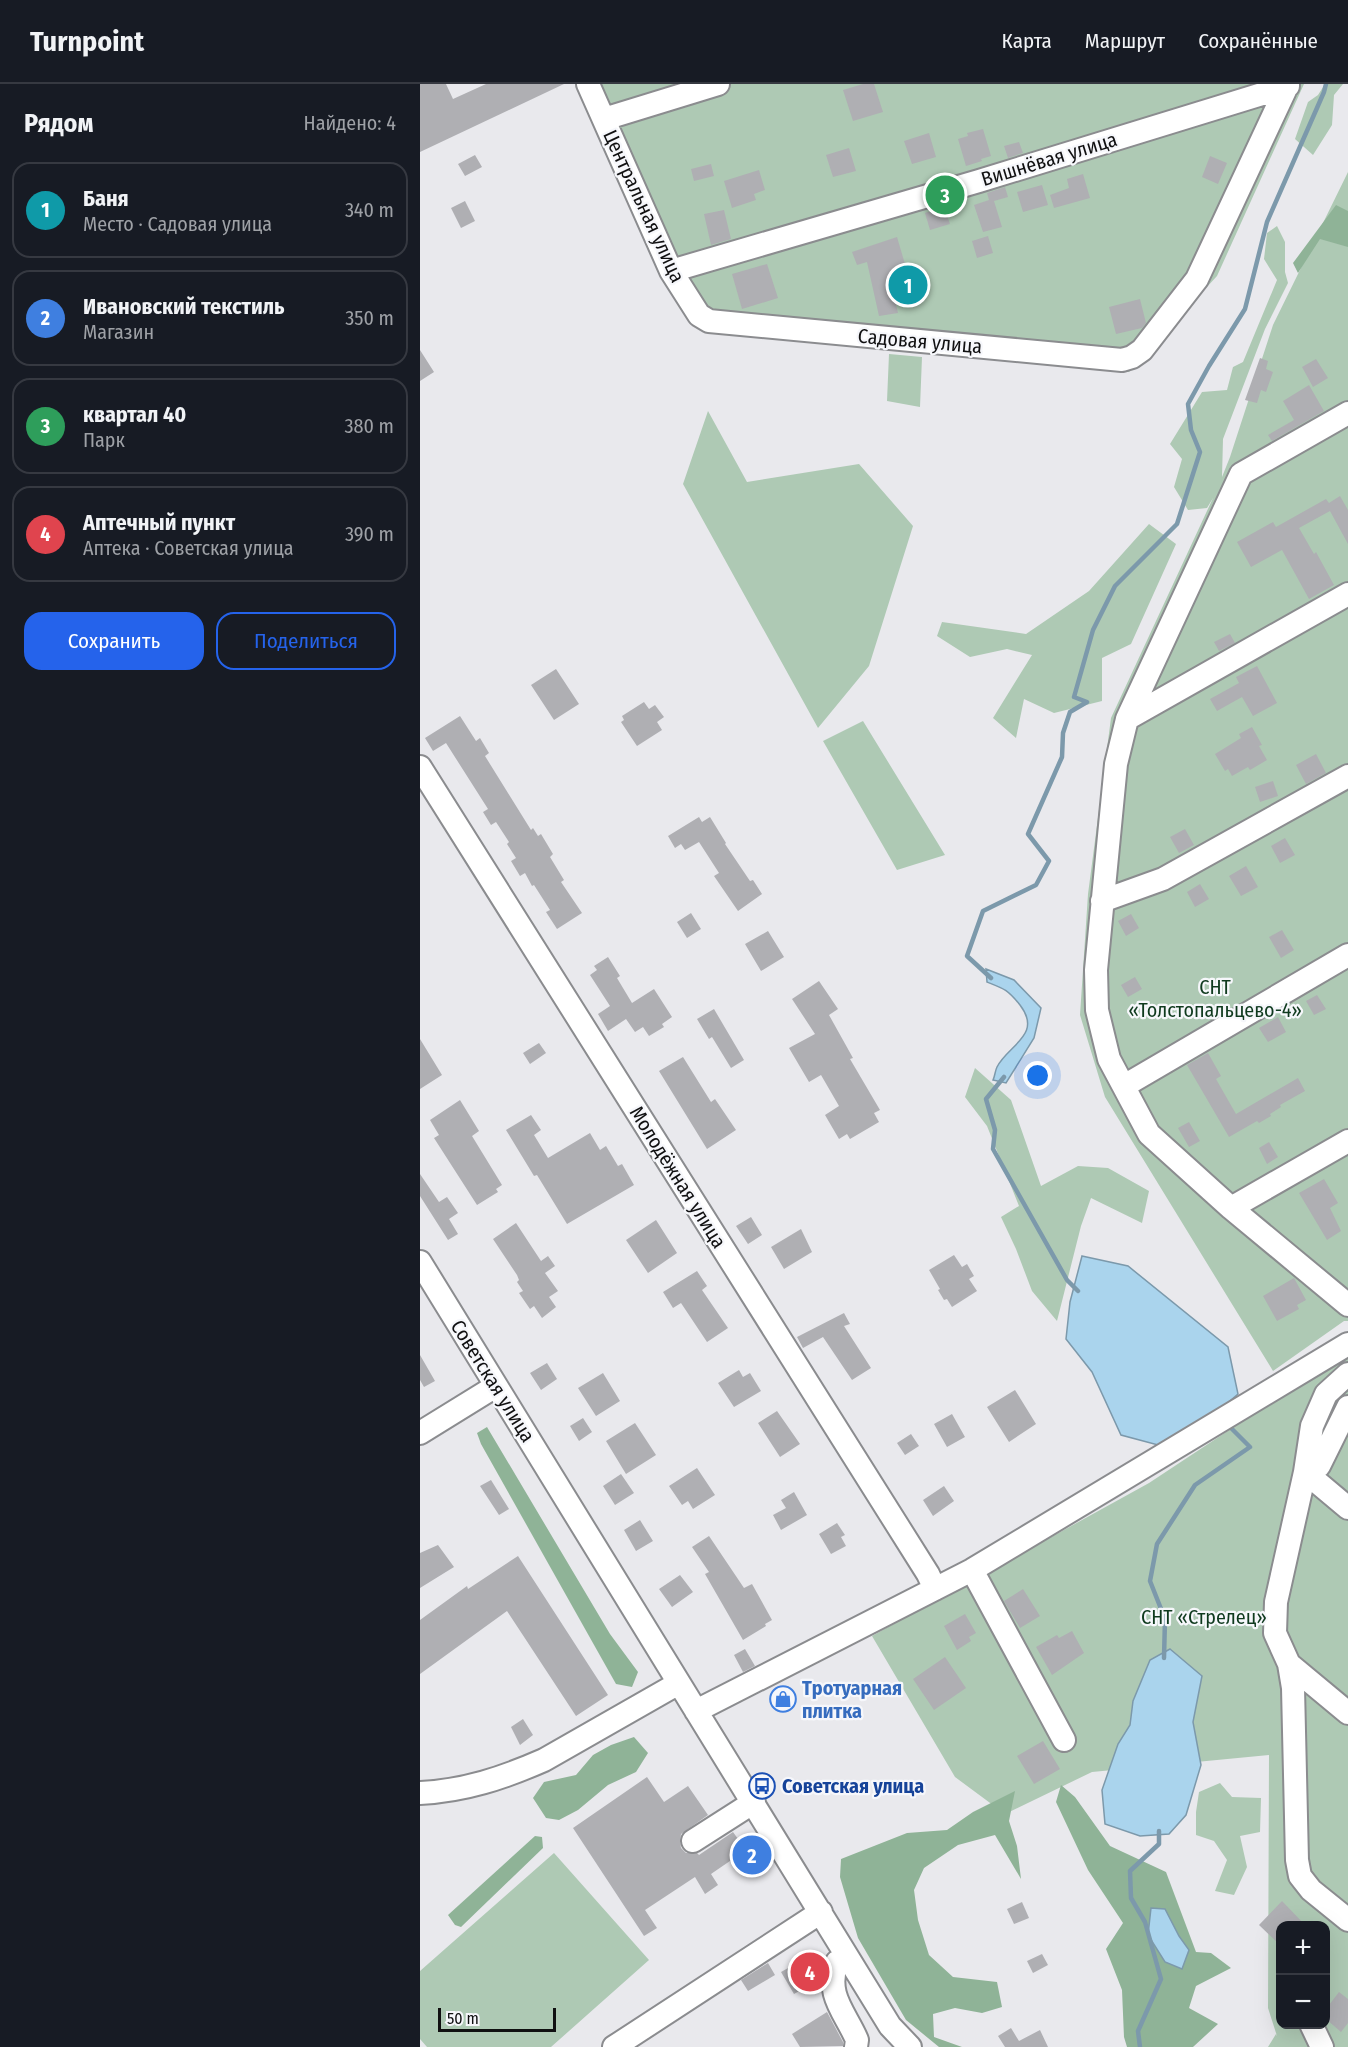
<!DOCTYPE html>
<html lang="ru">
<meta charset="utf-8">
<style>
:root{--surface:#171b24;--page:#242831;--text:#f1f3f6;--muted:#9ea1a6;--line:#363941;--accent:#2563eb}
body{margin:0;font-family:"Fira Sans Condensed",sans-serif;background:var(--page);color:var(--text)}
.controls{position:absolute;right:18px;bottom:18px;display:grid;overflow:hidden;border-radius:12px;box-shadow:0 6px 24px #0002}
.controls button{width:54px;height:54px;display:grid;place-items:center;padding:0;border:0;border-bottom:2px solid var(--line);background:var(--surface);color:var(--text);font:30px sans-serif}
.scale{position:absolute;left:18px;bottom:15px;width:118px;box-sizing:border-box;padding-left:6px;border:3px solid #101011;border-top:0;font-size:16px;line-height:21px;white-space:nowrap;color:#101011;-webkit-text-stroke:4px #f6f7fb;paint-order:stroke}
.you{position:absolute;left:618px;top:992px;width:21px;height:21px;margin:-15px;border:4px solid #fff;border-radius:50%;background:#1a73e8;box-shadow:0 0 0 9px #1a73e833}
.badge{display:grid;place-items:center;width:39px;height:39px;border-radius:50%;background:var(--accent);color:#fff;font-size:20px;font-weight:700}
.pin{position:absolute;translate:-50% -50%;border:3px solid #fff;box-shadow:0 2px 6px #0006}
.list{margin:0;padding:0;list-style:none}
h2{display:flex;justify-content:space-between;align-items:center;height:78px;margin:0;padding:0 24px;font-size:26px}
h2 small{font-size:20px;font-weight:400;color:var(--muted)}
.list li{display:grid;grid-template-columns:39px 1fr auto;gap:18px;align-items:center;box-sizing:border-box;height:96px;margin:0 12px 12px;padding:0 12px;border:2px solid var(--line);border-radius:18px}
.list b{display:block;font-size:22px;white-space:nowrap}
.list p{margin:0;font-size:20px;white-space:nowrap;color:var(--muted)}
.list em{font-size:20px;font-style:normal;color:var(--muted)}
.actions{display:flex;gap:12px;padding:18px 24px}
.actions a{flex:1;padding:14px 0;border:2px solid var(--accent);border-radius:18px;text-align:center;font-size:21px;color:var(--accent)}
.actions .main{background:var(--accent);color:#fff}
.map{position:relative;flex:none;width:928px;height:1963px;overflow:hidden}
header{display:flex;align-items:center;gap:36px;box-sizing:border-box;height:84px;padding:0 30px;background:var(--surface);border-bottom:2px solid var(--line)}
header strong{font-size:28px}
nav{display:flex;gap:33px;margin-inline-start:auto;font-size:21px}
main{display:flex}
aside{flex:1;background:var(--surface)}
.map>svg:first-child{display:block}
.green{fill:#aec9b4;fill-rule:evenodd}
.forest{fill:#8fb397}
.water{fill:#aad4ed;stroke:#7c99ab;stroke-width:1.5}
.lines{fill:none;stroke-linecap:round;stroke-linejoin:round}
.stream{stroke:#7c99ab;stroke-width:4.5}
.building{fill:#afafb3}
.minor-casing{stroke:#8b8c8f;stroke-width:26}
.minor{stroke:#fff;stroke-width:22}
.labels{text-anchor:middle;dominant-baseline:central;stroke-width:4.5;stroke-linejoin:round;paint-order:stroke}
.street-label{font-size:20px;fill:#101011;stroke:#f6f7fb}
.park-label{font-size:20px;fill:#0f3a1e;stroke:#f6f7fb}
.shop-label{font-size:20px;font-weight:bold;fill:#366cbe;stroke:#f6f7fb;text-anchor:start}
.transit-label{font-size:20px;font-weight:bold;fill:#164399;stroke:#f6f7fb;text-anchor:start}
</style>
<header>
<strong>Turnpoint</strong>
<nav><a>Карта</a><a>Маршрут</a><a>Сохранённые</a></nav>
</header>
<main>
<aside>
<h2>Рядом<small>Найдено: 4</small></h2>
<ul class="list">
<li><span class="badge" style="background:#0f9aa8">1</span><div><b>Баня</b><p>Место · Садовая улица</p></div><em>340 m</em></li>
<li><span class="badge" style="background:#3f7fe0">2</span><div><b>Ивановский текстиль</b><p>Магазин</p></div><em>350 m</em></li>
<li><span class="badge" style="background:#2e9e5b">3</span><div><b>квартал 40</b><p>Парк</p></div><em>380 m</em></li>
<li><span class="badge" style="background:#e0444e">4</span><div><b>Аптечный пункт</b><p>Аптека · Советская улица</p></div><em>390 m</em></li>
</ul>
<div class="actions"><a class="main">Сохранить</a><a>Поделиться</a></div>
</aside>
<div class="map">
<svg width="928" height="1963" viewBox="0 0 928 1963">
<rect width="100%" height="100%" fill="#e9e9ed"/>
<path class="green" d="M 168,0 L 884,0 L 797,192 L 709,288 L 279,242 Z
M 905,0 L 923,0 L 914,11 L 912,41 L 893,71 L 875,55 L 888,18 L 898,11 Z
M 928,88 L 928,1237 L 924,1237 L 853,1287 L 685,1013 L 660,931 L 668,810 L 691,634 L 793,414 L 787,424 L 768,426 L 754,403 L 762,375 L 750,360 L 782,308 L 807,306 L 813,283 L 823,278 L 857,196 L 844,175 L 847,149 L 857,142 L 865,158 L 865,188 L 868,199 L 845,245 L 803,355 L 802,393 L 810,373 L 853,241 Z
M 469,270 L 502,273 L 500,323 L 467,317 Z
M 288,327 L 327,398 L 439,380 L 493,442 L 449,582 L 398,644 L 263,400 Z
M 729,440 L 756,460 L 711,560 L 682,574 L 682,617 L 634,629 L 604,615 L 596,654 L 573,634 L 612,571 L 587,565 L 550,573 L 517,552 L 522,538 L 606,550 L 669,507 Z
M 443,637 L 525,771 L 477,786 L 403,657 Z
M 555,984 L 591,1016 L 621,1102 L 658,1082 L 688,1084 L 729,1107 L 722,1139 L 671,1114 L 661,1142 L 637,1237 L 612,1207 L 596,1165 L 581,1133 L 599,1122 L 567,1042 L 545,1013 Z
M 928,1271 L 928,1963 L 848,1963 L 856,1950 L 857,1952 L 848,1924 L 849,1671 L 672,1688 L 585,1730 L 535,1693 L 452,1552 L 729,1399 L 873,1304 ZM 860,1842 L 906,1842 L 906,1940 L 860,1940 Z
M 800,1699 L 812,1713 L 841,1714 L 840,1748 L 820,1752 L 827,1783 L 814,1811 L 795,1807 L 807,1776 L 794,1757 L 776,1751 L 776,1728 L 779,1708 Z
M 134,1769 L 229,1876 L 131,1963 L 7,1963 L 0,1955 L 0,1887 Z"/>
<path class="forest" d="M 916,121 L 928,127 L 928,163 L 900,155 L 878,189 L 873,179 Z
M 67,1343 L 190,1550 L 218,1588 L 212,1603 L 196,1600 L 61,1360 L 57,1349 Z
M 214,1653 L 228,1669 L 216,1688 L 188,1701 L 158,1726 L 139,1736 L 126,1734 L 113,1714 L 124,1698 L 156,1691 L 173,1671 L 191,1661 Z
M 641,1701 L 655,1713 L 690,1762 L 746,1788 L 776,1868 L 791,1869 L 811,1884 L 776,1902 L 769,1924 L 798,1940 L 773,1963 L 707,1963 L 704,1953 L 702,1906 L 686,1865 L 703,1839 L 668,1786 L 636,1718 Z
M 595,1707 L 589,1737 L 597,1762 L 601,1795 L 575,1751 L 538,1761 L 504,1784 L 494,1806 L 498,1836 L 509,1871 L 533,1893 L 577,1898 L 582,1923 L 562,1929 L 535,1924 L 513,1930 L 514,1953 L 542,1963 L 519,1963 L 486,1936 L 438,1854 L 420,1793 L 421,1775 L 487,1749 L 527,1746 L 553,1728 Z
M 115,1752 L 122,1753 L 123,1764 L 41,1843 L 35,1841 L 28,1831 Z"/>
<path class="water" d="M 566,885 L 594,896 L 621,924 L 614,954 L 586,999 L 573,996 C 575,992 575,987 577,983 C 588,961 623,951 600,921 C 588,906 585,905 567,898 Z
M 662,1172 L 708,1182 L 808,1263 L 818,1310 L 804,1322 L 738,1361 L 701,1351 L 672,1288 L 646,1255 L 650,1218 Z
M 750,1565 L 782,1592 L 773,1638 L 781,1681 L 766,1731 L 749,1750 L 720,1752 L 685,1740 L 682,1706 L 698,1660 L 710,1641 L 713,1617 L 730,1576 Z
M 731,1824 L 745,1825 L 759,1852 L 769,1866 L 762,1885 L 745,1878 L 728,1851 Z"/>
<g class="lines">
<path class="stream" d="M 571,894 L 547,872 L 563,827 L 616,801 L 629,777 L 608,750 L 642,673 L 643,649 L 650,628 L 667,618 L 654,613 L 673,546 L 695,502 L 757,440 L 780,368 L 771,346 L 768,320 L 789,282 L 825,225 L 847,138 L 904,8 L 906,0
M 584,993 L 566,1015 L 575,1046 L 573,1065 L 647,1196 L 658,1207
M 744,1574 L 745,1535 L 730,1497 L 737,1460 L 775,1401 L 830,1363 L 808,1341
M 720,1963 L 718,1947 L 741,1895 L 725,1838 L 711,1814 L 710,1787 L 739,1760 L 739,1747"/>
</g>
<path class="building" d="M 0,0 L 26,0 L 33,15 L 66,0 L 144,0 L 0,68 Z
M 443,0 L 454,0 L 463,28 L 433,37 L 423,6 Z
M 563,45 L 571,72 L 561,75 L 562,77 L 546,82 L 538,55 L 548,52 L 547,49 Z
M 509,49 L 516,73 L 492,80 L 484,57 Z
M 599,58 L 603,69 L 588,74 L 584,62 Z
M 429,64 L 436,87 L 413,93 L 406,71 Z
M 55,71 L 62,83 L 45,92 L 38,80 Z
M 790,72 L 807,79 L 798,100 L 782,93 Z
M 291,80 L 294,92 L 274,97 L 271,85 Z
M 339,86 L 345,106 L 334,110 L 336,116 L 312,124 L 304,97 Z
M 663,90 L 670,114 L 634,124 L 630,111 L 649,104 L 647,95 Z
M 622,101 L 628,121 L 603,128 L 597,108 Z
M 585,103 L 588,113 L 574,117 L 582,143 L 563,148 L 554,121 L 569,116 L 567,109 Z
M 45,117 L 55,137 L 41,144 L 31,124 Z
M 524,123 L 530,140 L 510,146 L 505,129 Z
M 304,126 L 311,155 L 291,161 L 284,130 Z
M 568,152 L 573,169 L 557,174 L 552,157 Z
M 477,153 L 493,207 L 474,212 L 478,229 L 459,232 L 447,178 L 437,181 L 432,168 Z
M 347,180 L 358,214 L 322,225 L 312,190 Z
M 720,215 L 726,239 L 722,244 L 696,250 L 689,223 Z
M 0,266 L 14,288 L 0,297 Z
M 840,274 L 848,277 L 846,285 L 853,288 L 846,308 L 841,306 L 837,319 L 825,316 Z
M 896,275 L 908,294 L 893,303 L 882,283 Z
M 889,301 L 904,327 L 852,357 L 848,351 L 874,336 L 863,317 Z
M 920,412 L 928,426 L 928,460 L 910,427 L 879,444 L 894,470 L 896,468 L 914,501 L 889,515 L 862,466 L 831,483 L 817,458 L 853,438 L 856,443 L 906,415 L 909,419 Z
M 810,550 L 815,559 L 799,567 L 794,558 Z
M 837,582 L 857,619 L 833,632 L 822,613 L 797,627 L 790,615 L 819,599 L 816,593 Z
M 136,585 L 159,620 L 134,636 L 111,601 Z
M 224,618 L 229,625 L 235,621 L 244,633 L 237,638 L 242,646 L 217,662 L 201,638 L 204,636 L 202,632 Z
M 40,632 L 56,657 L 60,654 L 69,669 L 65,672 L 111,746 L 113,744 L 118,752 L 121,750 L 133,770 L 130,773 L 144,796 L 141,798 L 162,829 L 137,845 L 126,828 L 130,826 L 114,801 L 112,802 L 105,789 L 100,792 L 91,777 L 96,774 L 87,760 L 89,758 L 76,738 L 71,741 L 63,728 L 68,725 L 26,659 L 13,667 L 5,654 Z
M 832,643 L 842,661 L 839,662 L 847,676 L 830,686 L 828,683 L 812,692 L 808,685 L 805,687 L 795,670 L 821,654 L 819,650 Z
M 896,670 L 906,689 L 886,700 L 876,681 Z
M 853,697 L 858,712 L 840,718 L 835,703 Z
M 279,733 L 282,738 L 290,733 L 306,759 L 305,760 L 330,797 L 333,796 L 342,810 L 318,827 L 294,792 L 299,789 L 279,758 L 265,766 L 261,760 L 255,764 L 248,752 Z
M 765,745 L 774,761 L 759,769 L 750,753 Z
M 865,754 L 875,771 L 860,779 L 851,762 Z
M 826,782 L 838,803 L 821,812 L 809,792 Z
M 780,800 L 789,815 L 775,823 L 767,808 Z
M 271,829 L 281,845 L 267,854 L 257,838 Z
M 711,830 L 719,844 L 706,852 L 698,837 Z
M 862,846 L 874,866 L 861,874 L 849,853 Z
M 348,847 L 364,873 L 341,887 L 325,860 Z
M 188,873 L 200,892 L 197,894 L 212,919 L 234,905 L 252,933 L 242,940 L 244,943 L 229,952 L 223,943 L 215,948 L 206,935 L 188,947 L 178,930 L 190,922 L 170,891 L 177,886 L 174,882 Z
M 715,893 L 722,905 L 708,913 L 701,901 Z
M 399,897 L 418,925 L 409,931 L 433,974 L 430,975 L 460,1026 L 454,1029 L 459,1038 L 430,1055 L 427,1050 L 419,1055 L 405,1031 L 419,1022 L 401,991 L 389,998 L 369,964 L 395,950 L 372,915 Z
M 897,911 L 906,925 L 894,931 L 886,917 Z
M 294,925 L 324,976 L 311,984 L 292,953 L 289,955 L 277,935 Z
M 858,933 L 866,948 L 848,958 L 839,944 Z
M 0,955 L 22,991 L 0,1005 Z
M 119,959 L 126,969 L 110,980 L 103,969 Z
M 788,969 L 801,992 L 796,995 L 816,1030 L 878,994 L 885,1007 L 860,1021 L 861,1023 L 850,1030 L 851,1032 L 839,1039 L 837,1037 L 809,1053 L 767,981 Z
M 263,973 L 291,1018 L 295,1015 L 316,1046 L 287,1065 L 239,987 Z
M 40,1016 L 59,1047 L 52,1052 L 82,1101 L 76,1105 L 78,1108 L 57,1121 L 14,1054 L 19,1051 L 10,1036 Z
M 111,1031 L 121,1046 L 114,1051 L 128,1074 L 170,1049 L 180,1066 L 186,1062 L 198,1082 L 202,1080 L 214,1101 L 147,1140 L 117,1091 L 114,1092 L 86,1046 Z
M 769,1038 L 780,1057 L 769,1063 L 758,1044 Z
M 849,1058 L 858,1073 L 847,1080 L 839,1064 Z
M 0,1090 L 19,1118 L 27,1113 L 38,1129 L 29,1135 L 38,1150 L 28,1156 L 0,1112 Z
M 904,1095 L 918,1119 L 910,1124 L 921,1147 L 907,1156 L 879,1109 Z
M 331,1133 L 342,1151 L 328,1160 L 316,1142 Z
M 236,1136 L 257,1169 L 228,1189 L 206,1156 Z
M 96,1139 L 121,1177 L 128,1172 L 135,1182 L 125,1189 L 138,1207 L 129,1213 L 136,1223 L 122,1234 L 114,1222 L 110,1225 L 99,1209 L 103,1207 L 97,1198 L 99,1196 L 97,1191 L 73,1155 Z
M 381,1145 L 392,1168 L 364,1185 L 351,1163 Z
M 534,1171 L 542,1183 L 547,1180 L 554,1192 L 549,1195 L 557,1207 L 532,1223 L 527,1215 L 524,1216 L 518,1206 L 520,1205 L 509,1186 Z
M 277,1187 L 287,1202 L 282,1206 L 308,1244 L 287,1258 L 261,1219 L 253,1224 L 243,1208 Z
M 874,1194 L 886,1216 L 877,1221 L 879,1225 L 857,1237 L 843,1212 Z
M 424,1229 L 430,1240 L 424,1242 L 451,1284 L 432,1296 L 403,1253 L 383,1264 L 377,1253 Z
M 0,1271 L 15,1297 L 4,1303 L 0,1296 Z
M 127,1279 L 137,1295 L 121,1306 L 110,1289 Z
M 319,1286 L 323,1293 L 330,1289 L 341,1307 L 314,1323 L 298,1299 Z
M 183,1289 L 200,1317 L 176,1332 L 158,1304 Z
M 595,1306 L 616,1340 L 589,1358 L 567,1323 Z
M 357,1327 L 380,1360 L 360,1373 L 338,1339 Z
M 532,1330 L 545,1353 L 527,1363 L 514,1340 Z
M 163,1334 L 172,1348 L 159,1357 L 150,1342 Z
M 215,1339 L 236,1371 L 206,1390 L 186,1357 Z
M 491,1350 L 499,1362 L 485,1371 L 477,1359 Z
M 277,1384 L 295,1411 L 273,1425 L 268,1417 L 262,1421 L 249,1402 Z
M 201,1390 L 214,1409 L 195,1421 L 183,1402 Z
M 71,1396 L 89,1425 L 79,1431 L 60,1402 Z
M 524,1402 L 534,1417 L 513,1432 L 503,1416 Z
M 374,1408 L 387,1431 L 361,1446 L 353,1431 L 366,1424 L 361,1416 Z
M 220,1436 L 233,1457 L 216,1467 L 204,1446 Z
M 417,1439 L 425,1451 L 421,1453 L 426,1462 L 411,1470 L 399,1450 Z
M 289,1452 L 324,1504 L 332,1500 L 352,1536 L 345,1540 L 346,1542 L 323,1556 L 285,1490 L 289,1488 L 272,1463 Z
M 18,1461 L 34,1483 L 0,1504 L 0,1469 Z
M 98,1472 L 188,1611 L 156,1632 L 87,1527 L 0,1590 L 0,1536 L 47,1502 L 48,1505 Z
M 260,1491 L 273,1508 L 252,1523 L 239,1505 Z
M 603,1505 L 620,1532 L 600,1544 L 584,1517 Z
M 545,1530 L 556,1549 L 549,1553 L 551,1557 L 537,1566 L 524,1542 Z
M 652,1547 L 664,1569 L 632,1591 L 616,1563 L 637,1551 L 639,1554 Z
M 325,1565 L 335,1582 L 323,1588 L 314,1571 Z
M 525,1573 L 546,1604 L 514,1626 L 493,1595 Z
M 368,1602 L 374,1613 L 360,1621 L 354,1610 Z
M 103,1635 L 113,1651 L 100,1661 L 91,1643 Z
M 623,1657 L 640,1685 L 614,1700 L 597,1672 Z
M 227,1693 L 244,1718 L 268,1702 L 288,1731 L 261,1750 L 260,1758 L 261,1764 L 266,1769 L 277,1769 L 279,1771 L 313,1748 L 326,1766 L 291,1790 L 298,1801 L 285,1810 L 275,1793 L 225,1826 L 237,1844 L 224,1852 L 153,1744 Z
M 862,1817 L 886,1842 L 861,1842 L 861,1862 L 839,1841 Z
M 602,1818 L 609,1834 L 594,1840 L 587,1825 Z
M 393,1870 L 401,1885 L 400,1895 L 374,1910 L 361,1888 Z
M 622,1870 L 628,1881 L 613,1889 L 607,1877 Z
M 348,1879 L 355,1891 L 328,1907 L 321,1896 Z
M 919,1908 L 928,1915 L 928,1939 L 921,1948 L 906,1935 L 906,1925 Z
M 407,1928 L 423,1958 L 423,1962 L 380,1963 L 372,1950 Z
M 591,1944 L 599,1957 L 620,1946 L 628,1963 L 585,1963 L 578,1952 Z"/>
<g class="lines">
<g class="minor-casing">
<path id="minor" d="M 168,0 L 251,187 L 279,231 L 289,237 L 702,276 L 712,273 L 722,266 L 777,195 L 868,0
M 184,35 L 298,0
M 251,187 L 559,97 L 868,2
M 928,329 L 821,390 L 707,635 L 928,510
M 707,635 L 696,680 L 676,886 L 677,926 L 689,975 L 729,1050 L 811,1124 L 928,1221
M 0,683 L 508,1490 L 515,1505
M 682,817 L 743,795 L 928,692
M 704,1002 L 928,871
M 811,1124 L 928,1057
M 0,1178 L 470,1942 L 490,1963
M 928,1290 L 906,1310 L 892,1342 L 885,1388 L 856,1518 L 855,1549 L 869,1580 L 873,1604 L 877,1776 L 880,1792 L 891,1806 L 928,1836
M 928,1323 L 899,1382 L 885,1388 L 928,1424
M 0,1349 L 76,1302
M 552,1486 L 644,1656
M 869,1580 L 928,1629
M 276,1627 L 552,1486 L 928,1260
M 0,1709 C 44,1707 83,1694 124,1676 L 259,1599
M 273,1757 L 334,1718
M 417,1878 C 405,1911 425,1928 437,1956 L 436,1963
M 891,1940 L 902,1963
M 194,1963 L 401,1828"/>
</g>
<use href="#minor" class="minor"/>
</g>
<defs>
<g id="shop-ring" transform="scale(1.35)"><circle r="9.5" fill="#f6f7fb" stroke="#3f7fe0" stroke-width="1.5"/><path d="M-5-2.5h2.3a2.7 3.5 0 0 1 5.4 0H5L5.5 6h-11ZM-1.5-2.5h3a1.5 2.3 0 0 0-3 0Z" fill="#3f7fe0"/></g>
<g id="bus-ring" transform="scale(1.35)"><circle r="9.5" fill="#f6f7fb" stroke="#1a4fb4" stroke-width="1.5"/><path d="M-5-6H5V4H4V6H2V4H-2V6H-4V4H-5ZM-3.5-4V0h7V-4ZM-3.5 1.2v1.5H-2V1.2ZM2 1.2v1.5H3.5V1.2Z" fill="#1a4fb4"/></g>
</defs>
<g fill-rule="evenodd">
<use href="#shop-ring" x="363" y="1615"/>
<use href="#bus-ring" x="342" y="1702"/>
</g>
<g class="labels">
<g class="street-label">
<text transform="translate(629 75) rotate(-17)">Вишнёвая улица</text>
<text transform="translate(224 122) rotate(65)">Центральная улица</text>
<text transform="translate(500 257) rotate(5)">Садовая улица</text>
<text transform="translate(258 1093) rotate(58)">Молодёжная улица</text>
<text transform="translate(73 1297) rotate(58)">Советская улица</text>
</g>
<g class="park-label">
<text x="795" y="903">СНТ<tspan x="795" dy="23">«Толстопальцево-4»</tspan></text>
<text x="784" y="1533">СНТ «Стрелец»</text>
</g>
<g class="shop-label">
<text x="382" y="1604">Тротуарная<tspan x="382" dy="23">плитка</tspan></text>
</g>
<g class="transit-label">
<text x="362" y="1702">Советская улица</text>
</g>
</g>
</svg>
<div class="controls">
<button>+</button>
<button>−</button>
</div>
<div class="scale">50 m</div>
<div class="you"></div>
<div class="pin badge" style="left:488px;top:201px;background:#0f9aa8">1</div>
<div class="pin badge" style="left:332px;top:1771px;background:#3f7fe0">2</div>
<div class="pin badge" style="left:525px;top:111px;background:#2e9e5b">3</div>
<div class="pin badge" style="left:390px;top:1888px;background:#e0444e">4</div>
</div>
</main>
